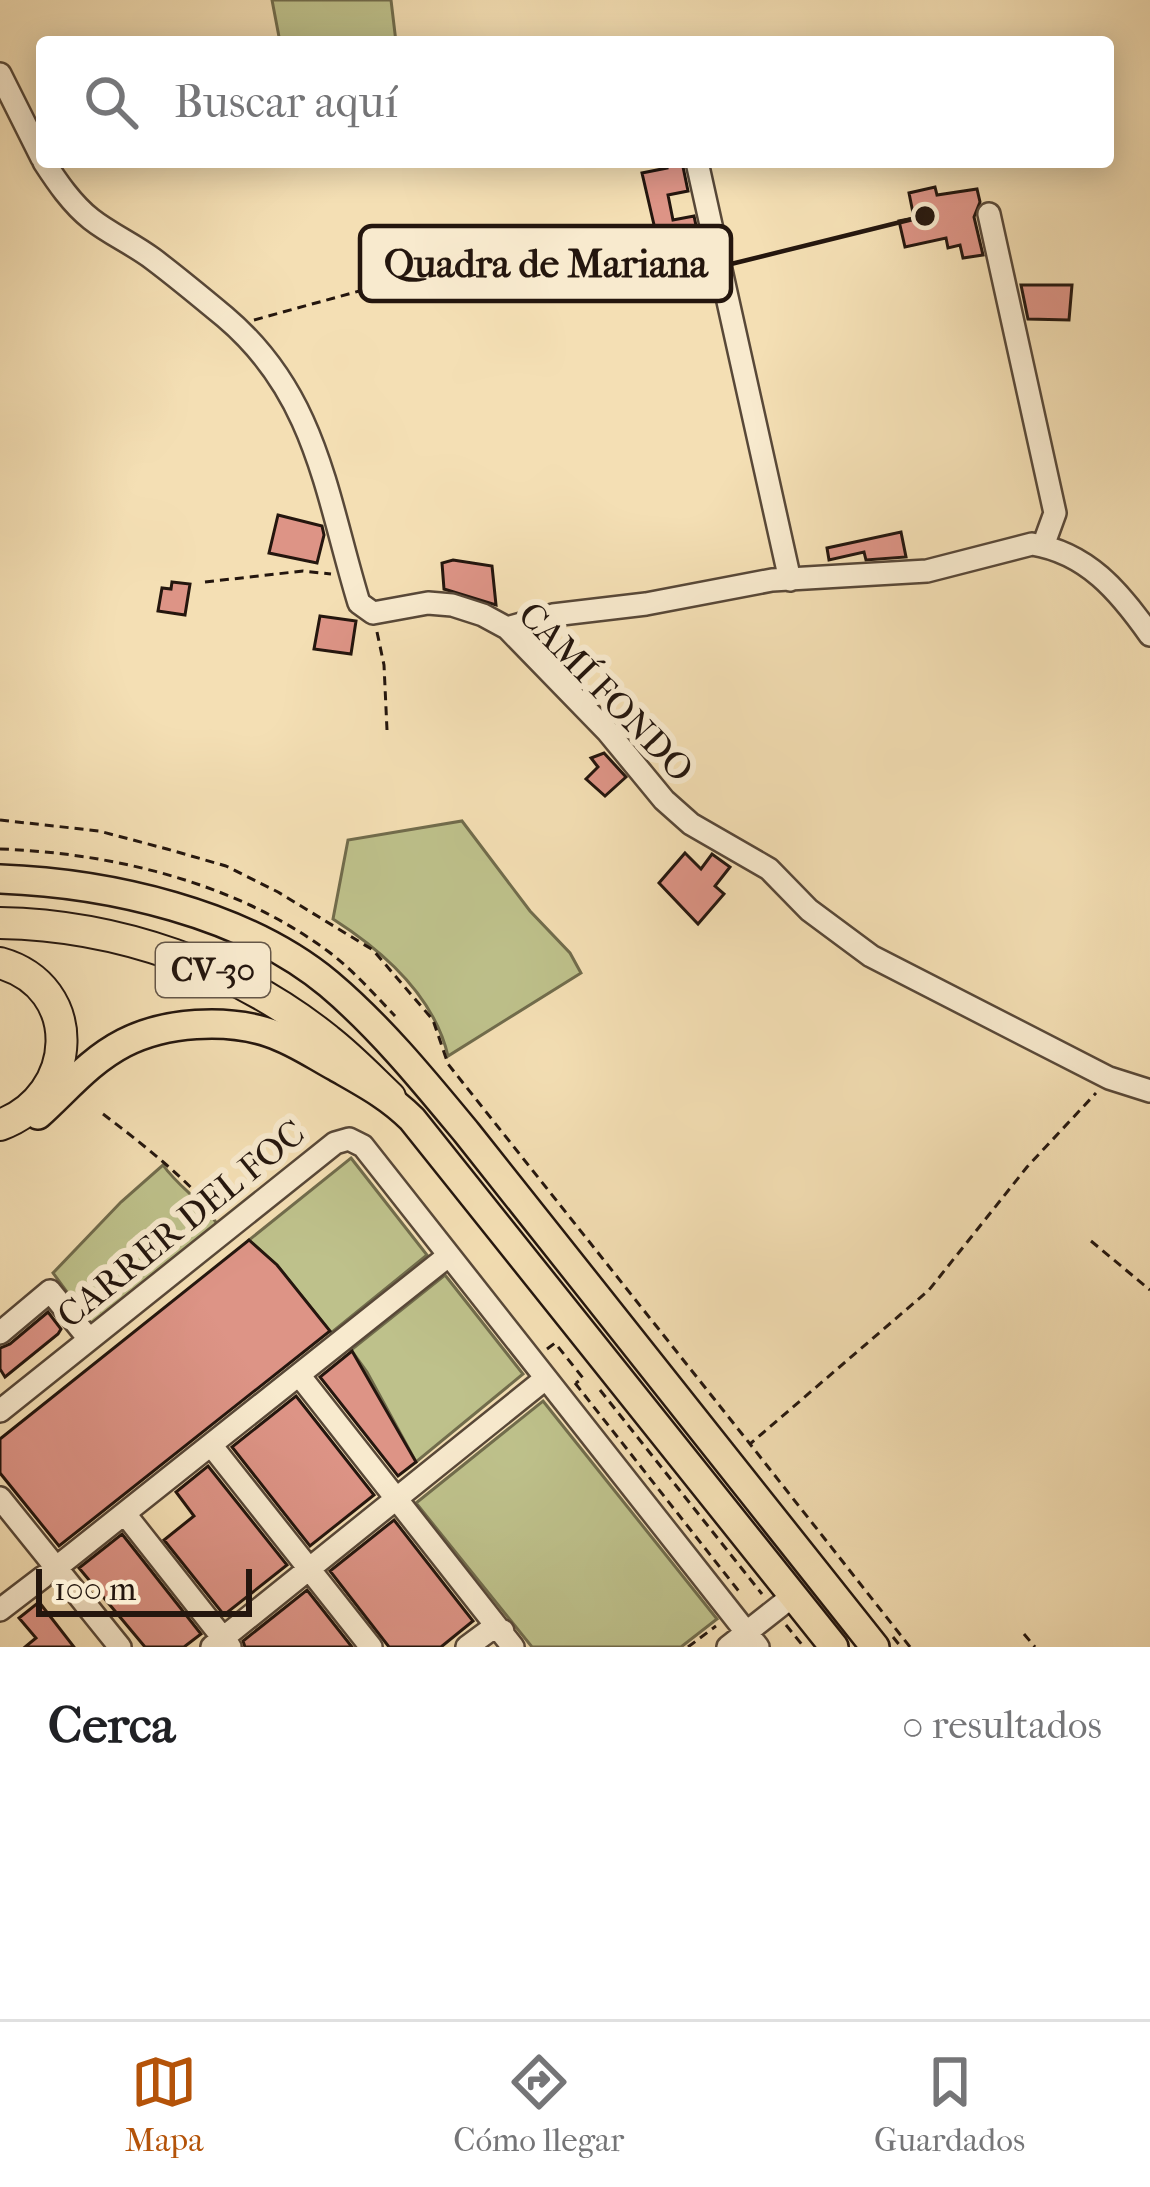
<!DOCTYPE html>
<html lang="es">
<meta charset="utf-8">
<style>
:root{--surface:#fff;--page:#f6f6f6;--text:#202124;--muted:#757577;--line:#e0e0e0;--accent:#b45309}
body{margin:0;font-family:"IM FELL French Canon",serif;background:var(--page);color:var(--text)}
.scale{position:absolute;left:36px;bottom:30px;width:216px;box-sizing:border-box;padding-left:12px;border:6px solid #24160e;border-top:0;font-size:33px;line-height:42px;white-space:nowrap;color:#24160e;-webkit-text-stroke:9px #f8eace;paint-order:stroke}
.list{margin:0;padding:0;list-style:none}
h2{display:flex;justify-content:space-between;align-items:center;height:156px;margin:0;padding:0 48px;font-size:51px}
h2 small{font-size:39px;font-weight:400;color:var(--muted)}
.icon{flex:none;width:66px;height:66px;fill:none;stroke:currentColor;stroke-width:2;stroke-linecap:round;stroke-linejoin:round}
.map{position:relative;flex:none;width:1150px;height:1647px;overflow:hidden}
.search{position:absolute;background:var(--surface);box-shadow:0 6px 30px #0003;left:36px;right:36px;top:36px;height:132px;display:flex;align-items:center;gap:30px;box-sizing:border-box;padding:0 42px;border-radius:12px;color:var(--muted);font-size:45px}
.sheet{height:372px;background:var(--surface)}
nav{display:flex;justify-content:space-around;align-items:center;box-sizing:border-box;height:168px;border-top:3px solid var(--line);background:var(--surface);font-size:33px;color:var(--muted)}
nav a{display:grid;justify-items:center;gap:6px}
nav .on{color:var(--accent)}
.map>svg:first-child{display:block}
.green{fill:#bec18b;stroke:#716c4c;stroke-width:3}
.building{fill:#dd9486;stroke:#24160e;stroke-width:3}
.lines{fill:none;stroke-linecap:round;stroke-linejoin:round}
.minor-casing{stroke:#584838;stroke-width:26}
.major-casing{stroke:#24160e;stroke-width:32}
.highway-casing{stroke:#24160e;stroke-width:34}
.path{stroke:#24160e;stroke-width:3;stroke-dasharray:9 6;stroke-linecap:butt}
.minor{stroke:#f8eace;stroke-width:21}
.major{stroke:#f4dfb4;stroke-width:27}
.highway{stroke:#f4dfb4;stroke-width:30}
.labels{text-anchor:middle;dominant-baseline:central;stroke-width:12;stroke-linejoin:round;paint-order:stroke}
.shield{fill:#f8eace;stroke:#645648;stroke-width:3}
.shield-label{font-size:33px;font-weight:bold;fill:#24160e}
.street-label{font-size:36px;fill:#24160e;stroke:#f8eace}
.leader{fill:none;stroke:#24160e;stroke-width:4.5}
.callout-dot{fill:#24160e;stroke:#f8eace;stroke-width:4.5}
.callout{fill:#f8eace;stroke:#24160e;stroke-width:4.5}
.callout-label{font-size:39px;text-anchor:middle;font-weight:bold;fill:#24160e}
</style>
<div class="map">
<svg width="1150" height="1647" viewBox="0 0 1150 1647">
<rect width="100%" height="100%" fill="#f4dfb4"/>
<filter id="stains"><feTurbulence type="fractalNoise" baseFrequency=".00167" numOctaves="4"/><feColorMatrix values="0 0 0 0 .2 0 0 0 0 .09 0 0 0 0 .02 0 0 0 .5 -.17"/></filter>
<radialGradient id="worn" r=".72"><stop offset=".6" stop-color="#630" stop-opacity="0"/><stop offset="1" stop-color="#630" stop-opacity=".3"/></radialGradient>
<path class="green" d="M 272,0 L 391,0 L 396,42 L 280,42 Z
M 462,821 L 530,911 L 570,953 L 581,973 L 448,1056 C 434,996 383,951 333,919 L 348,840 Z
M 351,1158 L 427,1255 L 331,1333 L 277,1265 L 249,1240 Z
M 163,1165 C 179,1188 203,1201 217,1224 L 91,1325 L 53,1273 L 121,1202 Z
M 445,1275 L 523,1374 L 416,1462 L 367,1372 L 351,1350 Z
M 543,1401 L 717,1619 L 681,1647 L 532,1647 L 416,1503 Z"/>
<path class="building" d="M 666,162 L 682,162 L 688,191 L 668,195 L 673,220 L 694,216 L 698,235 L 658,242 L 642,173 L 667,168 Z
M 935,187 L 937,195 L 977,189 L 980,202 L 974,217 L 983,255 L 963,258 L 960,245 L 948,248 L 946,238 L 905,247 L 899,221 L 914,218 L 909,193 Z
M 1021,285 L 1072,285 L 1069,320 L 1028,319 Z
M 278,515 L 322,526 L 324,535 L 317,563 L 269,553 Z
M 901,532 L 906,557 L 866,560 L 864,552 L 829,560 L 827,548 Z
M 453,560 L 492,566 L 496,605 L 444,589 L 442,563 Z
M 172,582 L 190,584 L 185,615 L 158,611 L 162,588 L 171,589 Z
M 320,616 L 356,621 L 351,654 L 314,649 Z
M 604,753 L 626,777 L 605,796 L 586,779 L 598,767 L 591,758 Z
M 685,853 L 701,869 L 712,854 L 730,867 L 715,886 L 724,894 L 698,924 L 659,883 Z
M 249,1240 L 277,1265 L 330,1331 L 59,1546 L 0,1473 L 0,1439 Z
M 48,1312 L 61,1329 L 58,1334 L 5,1377 L 0,1369 L 0,1348 L 10,1344 Z
M 352,1351 L 416,1462 L 398,1476 L 320,1377 Z
M 296,1396 L 374,1495 L 310,1546 L 232,1447 Z
M 208,1466 L 287,1565 L 224,1615 L 164,1540 L 194,1516 L 176,1492 Z
M 394,1520 L 473,1621 L 441,1647 L 389,1647 L 330,1571 Z
M 122,1534 L 201,1634 L 184,1647 L 145,1647 L 79,1568 Z
M 307,1590 L 352,1647 L 245,1647 L 243,1641 Z
M 39,1602 L 74,1647 L 25,1647 L 36,1638 L 19,1618 Z"/>
<g class="lines">
<g class="minor-casing">
<path id="minor" d="M 0,74 L 42,158
M 44,162 C 57,182 72,204 91,219 C 110,234 133,244 153,259 C 177,277 201,297 225,317 C 317,395 326,495 359,603 L 373,613 L 428,603 L 452,605 L 483,615 L 507,628 L 608,732 L 664,800 L 691,824 L 769,869 L 809,910 L 871,956 L 1109,1078 L 1150,1091
M 697,162 L 790,580
M 989,214 L 1055,513 L 1043,546
M 507,628 L 553,615 L 646,604 L 772,580 L 927,571 L 1032,544 C 1087,553 1119,591 1150,635
M 0,1333 L 50,1291 L 89,1339
M 299,1375 L 513,1647
M 0,1411 L 335,1143 L 349,1139 L 363,1146 L 758,1647
M 211,1445 L 371,1647
M 0,1498 L 120,1647
M 125,1514 L 230,1647
M 57,1567 L 448,1256
M 0,1610 L 43,1577
M 212,1647 L 545,1379
M 467,1647 L 490,1630 L 503,1631
M 728,1647 L 794,1595"/>
</g>
<g class="major-casing">
<path id="major" d="M 0,879 C 108,883 244,913 329,984 C 380,1027 424,1081 467,1133 L 875,1647
M 38,1115 C 66,1090 89,1061 124,1043 C 165,1022 226,1018 270,1033 C 294,1041 314,1055 336,1067 C 364,1083 389,1096 412,1119 L 834,1647"/>
</g>
<g class="highway-casing">
<path id="highway" d="M 0,923 C 117,925 237,966 328,1040 C 350,1057 370,1078 390,1097
M 0,963 C 85,987 79,1096 0,1125"/>
</g>
<path class="path" d="M 254,320 L 392,282 L 518,258
M 205,582 L 303,571 L 331,574
M 377,632 L 384,665 L 387,730
M 0,820 L 99,831 L 167,849 L 226,866 L 278,892 L 373,950 L 433,1020 L 448,1064 L 750,1444
M 0,849 C 113,853 237,883 329,952 C 354,971 374,994 395,1016
M 103,1114 C 144,1145 184,1177 218,1216
M 1091,1241 L 1150,1290
M 547,1349 L 555,1343 L 583,1378 L 576,1383
M 575,1383 L 741,1594
M 600,1390 L 762,1594
M 786,1625 L 804,1647
M 1024,1634 L 1035,1647
M 893,1637 L 901,1647
M 688,1647 L 716,1626
M 910,1647 L 750,1444 L 929,1290 L 1027,1167 L 1096,1093"/>
<use href="#minor" class="minor"/>
<use href="#major" class="major"/>
<use href="#highway" class="highway"/>
</g>
<g class="labels">
<rect class="shield" x="156" y="943" width="114" height="54" rx="9"/>
<g class="shield-label">
<text x="213" y="970">CV-30</text>
</g>
<g class="street-label">
<text transform="translate(606 692) rotate(46)">CAMÍ FONDO</text>
<text transform="translate(181 1224) rotate(-39)">CARRER DEL FOC</text>
</g>
</g>
<path class="leader" d="M925 216L731 264"/>
<circle class="callout-dot" cx="925" cy="216" r="12"/>
<rect class="callout" x="360" y="226" width="371" height="75" rx="12"/>
<g class="callout-label">
<text x="546" y="277">Quadra de Mariana</text>
</g>
<rect width="100%" height="100%" filter="url(#stains)"/>
<rect width="100%" height="100%" fill="url(#worn)"/>
</svg>
<div class="scale">100 m</div>
<div class="search"><svg class="icon" aria-label="search" viewBox="0 0 24 24"><circle cx="10" cy="10" r="6"/><path d="M15 15l6 6"/></svg>Buscar aquí</div>
</div>
<section class="sheet">
<h2>Cerca<small>0 resultados</small></h2>
<ul class="list">
</ul>
</section>
<nav>
<a class="on"><svg class="icon" aria-label="map" viewBox="0 0 24 24"><path d="M3 6l6-2 6 2 6-2v14l-6 2-6-2-6 2zM9 4v14M15 6v14"/></svg>Mapa</a>
<a><svg class="icon" aria-label="directions" viewBox="0 0 24 24"><path d="M12 3l9 9-9 9-9-9zM9 14v-3h6M13 9l2 2-2 2"/></svg>Cómo llegar</a>
<a><svg class="icon" aria-label="saved" viewBox="0 0 24 24"><path d="M7 4h10v16l-5-4-5 4z"/></svg>Guardados</a>
</nav>
